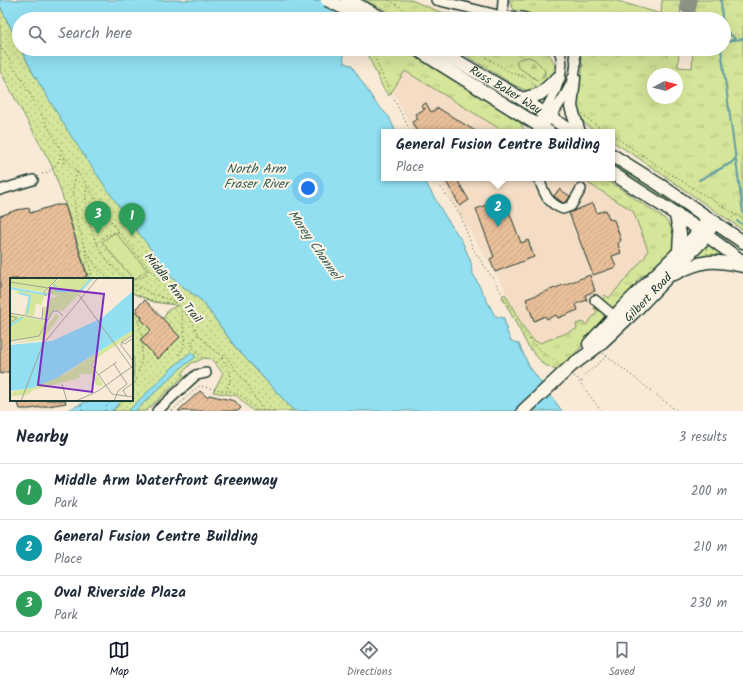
<!DOCTYPE html>
<style>
:root{--surface:#fff;--page:#f2f2f3;--text:#1f2937;--muted:#747a83;--line:#e0e1e3;--accent:#111827}
body{margin:0;font-family:Kalam,sans-serif;background:var(--page);color:var(--text)}
.compass{position:absolute;left:647px;top:68px;width:36px;height:36px;border-radius:50%;background:var(--surface);box-shadow:0 4px 16px #0002;rotate:83deg}
.you{position:absolute;left:308px;top:188px;width:14px;height:14px;margin:-10px;border:3px solid #fff;border-radius:50%;background:#1a73e8;box-shadow:0 0 0 6px #1a73e833}
.badge{display:grid;place-items:center;width:26px;height:26px;border-radius:50%;background:var(--accent);color:#fff;font-size:13px;font-weight:700}
.pin{position:absolute;translate:-50% -33px;filter:drop-shadow(0 1px 2px #0008)}
.pin::after{content:'';position:absolute;top:21px;width:14px;height:12px;background:inherit;clip-path:polygon(0 0,100% 0,50% 100%)}
.popup{position:absolute;left:381px;top:129px;width:234px;height:52px;box-sizing:border-box;display:grid;place-content:center;border-radius:0px;background:var(--surface);filter:drop-shadow(0 1px 3px #0005);font-size:13px;white-space:nowrap;color:var(--muted)}
.popup b{font-size:15px;color:var(--text)}
.popup::after{content:'';position:absolute;left:50%;top:100%;margin-left:-8px;border:8px solid transparent;border-top-color:var(--surface)}
.list{margin:0;padding:0;list-style:none}
h2{display:flex;justify-content:space-between;align-items:center;height:52px;margin:0;padding:0 16px;font-size:17px}
h2 small{font-size:13px;font-weight:400;color:var(--muted)}
.list li{display:grid;grid-template-columns:26px 1fr auto;gap:12px;align-items:center;box-sizing:border-box;height:56px;padding:0 16px;border-top:1px solid var(--line)}
.list b{display:block;font-size:15px;white-space:nowrap}
.list p{margin:0;font-size:13px;white-space:nowrap;color:var(--muted)}
.list em{font-size:13px;font-style:normal;color:var(--muted)}
.icon{flex:none;width:22px;height:22px;fill:none;stroke:currentColor;stroke-width:2;stroke-linecap:round;stroke-linejoin:round}
.map{position:relative;flex:none;width:743px;height:411px;overflow:hidden}
.search{position:absolute;background:var(--surface);box-shadow:0 4px 16px #0002;left:12px;right:12px;top:12px;height:44px;display:flex;align-items:center;gap:10px;box-sizing:border-box;padding:0 14px;border-radius:22px;color:var(--muted);font-size:15px}
.sheet{height:220px;background:var(--surface)}
nav{display:flex;justify-content:space-around;align-items:center;box-sizing:border-box;height:56px;border-top:1px solid var(--line);background:var(--surface);font-size:11px;color:var(--muted)}
nav a{display:grid;justify-items:center;gap:2px}
nav .on{color:var(--accent)}
.map>svg:first-child{display:block}
.built{fill:#f4ddc4}
.grass{fill:url(#grass-tufts);stroke:#7a9166;fill-rule:evenodd}
.forest{fill:url(#forest-firs);stroke:#7a9166}
.park{fill:url(#park-dots);stroke:#7a9166}
.pitch{fill:#d5e599;stroke:#7a9166}
.water{fill:#91dff1;stroke:#639ea5}
.lines{fill:none;stroke-linecap:round;stroke-linejoin:round}
.stream{stroke:#639ea5;stroke-width:2}
.taxiway{stroke:#8c9485;stroke-width:17}
.building{fill:url(#building-hatch);stroke:#1f3d34}
.minor-casing{stroke:#1f3d34;stroke-width:12}
.major-casing{stroke:#1f3d34;stroke-width:15}
.path{stroke:#1f3d34;stroke-width:1;stroke-dasharray:1 3;stroke-linecap:butt}
.minor{stroke:#fcf5e5;stroke-width:9}
.major{stroke:#fcf5e5;stroke-width:12}
.major-bridge-casing{stroke:#1f3d34;stroke-width:15;stroke-linecap:butt}
.path-bridge{stroke:#1f3d34;stroke-width:1;stroke-dasharray:1 3;stroke-linecap:butt}
.major-bridge{stroke:#fcf5e5;stroke-width:12}
.labels{text-anchor:middle;dominant-baseline:central;stroke-width:4;stroke-linejoin:round;paint-order:stroke}
.street-label{font-size:12px;fill:#1f3d34;stroke:#fcf5e5}
.water-label{font-size:13px;font-style:italic;fill:#365d5a;stroke:#fcf5e5}
.inset-river{fill:none;stroke:#91dff1;stroke-width:2}
.inset-road{fill:none;stroke:#a1a595;stroke-width:1}
.view{fill:#7b2cbf;fill-opacity:0.15;stroke:#7b2cbf;stroke-width:2}
.inset-edge{fill:none;stroke:#1f3d34;stroke-width:2}
</style>
<div class="map">
<svg width="743" height="411" viewBox="0 0 743 411">
<defs>
<pattern id="grass-tufts" width="24" height="20" patternUnits="userSpaceOnUse"><rect width="24" height="20" fill="#d5e599"/><path d="M3 7l-1-3M5 7V3M7 7l1-3M15 17l-1-3M17 17v-4M19 17l1-3" fill="none" stroke="#b6c584"/></pattern>
<pattern id="forest-firs" width="22" height="20" patternUnits="userSpaceOnUse"><rect width="22" height="20" fill="#d5e599"/><path d="M5 1l3.5 6h-7zM16 11l3.5 6h-7z" fill="#b6c584"/></pattern>
<pattern id="park-dots" width="8" height="8" patternUnits="userSpaceOnUse"><rect width="8" height="8" fill="#d5e599"/><path d="M2 2h.1M6 6h.1" fill="none" stroke="#b6c584" stroke-width="1.8" stroke-linecap="round"/></pattern>
<pattern id="building-hatch" width="6" height="6" patternUnits="userSpaceOnUse"><rect width="6" height="6" fill="#eabf9a"/><path d="M-1 1l2-2M0 6l6-6M5 7l2-2" fill="none" stroke="#c8a585"/></pattern>
</defs>
<rect width="100%" height="100%" fill="#f8ead6"/>
<filter id="ink" filterUnits="userSpaceOnUse"><feTurbulence type="fractalNoise" baseFrequency=".025" numOctaves="2"/><feDisplacementMap in="SourceGraphic" scale="8" xChannelSelector="R" yChannelSelector="G"/><feConvolveMatrix kernelMatrix="1 2 1 2 8 2 1 2 1" color-interpolation-filters="sRGB"/></filter>
<g filter="url(#ink)">
<path class="built" d="M 401,67 L 507,132 L 414,132 L 389,84 Z
M 438,178 L 582,178 L 641,215 L 654,254 L 587,329 L 538,346 L 526,331 L 505,293 L 504,287 Z"/>
<path class="grass" d="M 365,0 L 411,0 L 435,10 L 467,19 L 403,19 Z
M 509,0 L 614,0 L 661,14 L 662,0 L 681,0 L 680,17 L 678,19 L 533,19 C 520,15 514,14 509,0 Z
M 695,0 L 741,0 L 743,2 L 743,230 L 640,159 L 612,141 L 612,132 C 607,132 601,133 597,131 C 583,126 574,112 576,97 C 577,89 581,81 582,73 C 583,65 581,57 578,49 L 679,49 L 678,67 L 692,68 L 693,49 L 724,49 L 724,19 L 696,19 L 695,18 ZM 653,74 L 677,74 L 677,98 L 653,98 Z
M 365,49 L 403,49 L 520,122 L 525,132 L 505,132 L 405,71 L 389,96 L 383,88 Z
M 455,49 L 545,49 C 564,71 552,76 535,92 L 525,90 L 514,85 Z
M 612,163 L 636,176 L 684,209 L 681,213 L 612,167 Z
M 580,178 L 604,178 L 664,218 L 673,229 L 676,242 L 672,249 L 668,255 L 643,276 L 642,276 L 636,282 L 635,288 L 615,308 L 611,307 L 603,300 L 603,297 L 605,295 L 609,298 L 645,257 L 648,250 L 633,211 Z
M 709,246 L 712,246 L 730,258 L 693,262 L 692,259 L 704,248 Z
M 505,294 L 525,330 L 534,341 L 540,343 L 577,329 L 576,324 L 582,322 L 586,325 L 597,312 L 594,308 L 596,306 C 604,313 606,315 601,326 L 558,371 L 543,364 L 528,346 L 502,297 Z"/>
<path class="forest" d="M 529,57 L 534,59 L 545,70 C 545,76 543,79 537,80 L 518,67 L 516,62 L 519,59 Z"/>
<path class="park" d="M 0,6 L 19,45 L 19,49 L 21,49 L 33,73 L 172,278 L 202,301 L 236,348 L 294,411 L 253,411 L 237,396 L 213,392 L 223,373 L 211,359 L 204,358 L 196,362 L 193,362 L 183,372 L 183,377 L 146,411 L 112,411 L 122,400 L 132,400 L 134,364 L 132,353 L 132,308 L 142,317 L 141,319 L 151,330 L 140,340 L 158,359 L 180,337 L 163,319 L 168,310 L 177,306 L 175,305 L 154,302 L 132,293 L 132,279 L 89,279 L 60,189 L 51,164 L 0,71 Z"/>
<path class="pitch" d="M 115,232 L 147,270 L 134,280 L 102,242 Z"/>
<path class="water" d="M 0,0 L 336,0 L 338,19 L 19,19 L 19,45 L 0,6 Z
M 21,49 L 343,49 L 344,63 L 351,65 L 375,102 L 389,117 L 396,132 L 384,132 L 384,178 L 423,178 L 445,216 L 462,241 L 471,262 L 472,272 L 495,316 L 504,318 L 507,332 L 511,341 L 519,344 L 529,366 L 562,411 L 294,411 L 236,348 L 202,301 L 172,278 L 111,195 L 71,136 L 33,73 Z
M 191,352 L 196,357 L 182,367 L 135,411 L 128,411 L 172,368 Z
M 90,400 L 122,400 L 112,411 L 66,411 Z"/>
<g class="lines">
<path class="stream" d="M 721,0 L 722,19
M 724,25 L 726,30 L 736,40
M 724,43 L 732,40 L 743,39
M 721,49 L 743,213
M 699,180 L 731,163 L 736,158
M 737,221 L 743,225"/>
<path class="taxiway" d="M 688,6 L 689,0"/>
</g>
<path class="building" d="M 426,103 L 431,112 L 438,108 L 477,132 L 417,132 L 412,122 L 418,119 L 415,114 L 425,109 L 421,106 Z
M 444,178 L 456,178 L 469,200 L 460,206 Z
M 559,189 L 570,196 L 567,201 L 563,203 L 554,196 Z
M 504,198 L 521,243 L 528,240 L 534,257 L 495,272 L 490,259 L 494,257 L 476,209 Z
M 593,203 L 597,213 L 606,210 L 609,219 L 614,220 L 621,240 L 618,244 L 621,253 L 612,256 L 616,267 L 593,275 L 569,213 Z
M 56,205 L 65,205 L 87,276 L 81,279 L 11,279 L 11,371 L 0,374 L 0,216 L 16,210 L 29,208 L 30,213 Z
M 590,275 L 595,291 L 585,295 L 587,300 L 576,304 L 578,310 L 558,318 L 556,315 L 547,319 L 545,316 L 534,321 L 526,299 Z
M 145,300 L 180,337 L 158,359 L 140,340 L 151,330 L 141,319 L 142,317 L 137,312 L 138,311 L 136,308 Z
M 200,391 L 207,397 L 209,395 L 235,401 L 241,408 L 238,411 L 178,411 Z
M 17,400 L 65,400 L 66,403 L 30,409 L 20,409 Z"/>
<g class="lines">
<g class="minor-casing">
<path id="minor" d="M 436,0 L 502,16 L 522,17 L 528,19
M 502,16 L 503,0
M 546,122 L 550,118 C 563,98 583,74 573,49
M 537,132 C 540,126 541,120 543,114 C 545,109 549,105 551,100 C 558,86 567,64 558,49
M 537,178 L 539,179 C 544,193 547,203 563,209 L 571,206 L 581,189
M 0,190 L 33,180
M 595,300 L 614,316
M 157,411 L 196,375 L 206,373"/>
</g>
<g class="major-casing">
<g id="major">
<path d="M 354,3 L 384,19"/>
<path d="M 352,12 L 365,19"/>
<path d="M 416,49 L 549,132"/>
<path id="s1" d="M 437,49 L 522,99 L 573,132"/>
<path d="M 574,78 L 571,107 L 579,132"/>
<path d="M 522,99 L 540,94 L 559,77"/>
<path d="M 612,155 L 660,185 L 743,242"/>
<path d="M 612,173 L 691,224 L 743,262"/>
<path d="M 676,216 L 680,234 L 679,251"/>
<path d="M 674,274 C 703,260 711,259 743,266"/>
<path d="M 589,344 L 625,305 L 694,237 L 706,221"/>
<path id="s2" d="M 523,411 L 571,366 L 598,346 L 633,313 L 701,242 L 715,222"/>
</g>
</g>
<path class="path" d="M 389,0 L 419,19
M 0,46 L 20,76 L 65,157 L 77,171 L 118,231 L 177,302 L 190,319 L 199,335 L 215,352 L 225,355 L 249,387 L 263,411
M 371,49 L 388,88 L 411,132
M 473,49 L 508,71 L 528,79 L 536,86
M 583,113 L 586,118 L 607,132
M 612,135 L 666,171 L 743,219
M 63,163 L 65,158
M 77,172 L 73,187 L 76,216 L 93,279
M 42,174 C 54,170 59,164 61,152
M 434,178 L 460,214 L 473,249 L 496,283 L 523,331 L 532,343 L 549,358 L 560,363
M 87,187 C 81,219 100,261 126,279
M 729,221 L 735,215
M 97,244 L 105,236 L 118,232
M 86,250 L 97,268 L 109,279
M 707,254 L 707,250 L 709,248
M 132,281 L 145,276 L 149,270
M 132,283 L 152,294 L 177,302
M 132,293 C 145,298 163,306 177,302
M 132,293 L 139,288
M 132,305 C 146,332 145,362 132,390
M 198,335 L 192,342 L 192,347 L 203,359
M 603,353 L 677,411
M 179,355 C 190,341 181,324 181,308
M 221,358 C 233,373 232,373 227,391
M 216,363 L 224,356
M 574,376 L 578,379 L 581,384
M 81,405 L 82,411
M 105,411 C 106,403 110,401 117,400
M 113,411 L 125,400
M 172,411 L 199,386 L 236,393 L 244,398 L 257,411
M 601,411 L 581,384 L 583,376 L 606,357"/>
<use href="#minor" class="minor"/>
<use href="#major" class="major"/>
<g class="major-bridge-casing">
<path id="major-bridge" d="M 327,0 L 352,12
M 347,0 L 354,3"/>
</g>
<path class="path-bridge" d="M 312,0 L 317,2"/>
<use href="#major-bridge" class="major-bridge"/>
</g>
</g>
<g class="labels">
<g class="street-label">
<text stroke="none"><textPath href="#s1" startOffset="80">Russ Baker Way</textPath></text>
<text transform="translate(173 288) rotate(52)">Middle Arm Trail</text>
<text stroke="none"><textPath href="#s2" startOffset="169">Gilbert Road</textPath></text>
</g>
<g class="water-label">
<text x="256" y="169">North Arm<tspan x="256" dy="15">Fraser River</tspan></text>
<text transform="translate(314 245) rotate(55)">Morey Channel</text>
</g>
</g>
<g transform="translate(10 278)">
<rect width="123" height="123" fill="#f8ead6"/>
<path d="M 0,0 L 47,0 L 34,14 L 0,9 ZM 53,0 L 84,0 L 53,33 L 45,32 L 38,40 L 33,40 L 34,29 L 37,29 L 41,21 L 37,18 L 44,20 L 48,18 L 35,15 L 45,4 ZM 7,12 L 35,17 L 31,27 L 26,26 L 24,38 L 14,37 L 19,18 L 5,15 ZM 0,36 L 37,43 L 30,58 L 23,61 L 0,62 ZM 46,36 L 49,38 L 48,41 L 32,62 L 0,66 L 28,60 Z" fill="#d5e599"/>
<path d="M 123,52 L 123,56 L 88,79 L 83,86 L 79,85 L 93,107 L 91,108 L 87,108 L 81,96 L 69,96 L 70,100 L 23,112 L 17,117 L 0,118 L 4,113 L 22,110 L 55,96 Z" fill="#d5e599"/>
<path d="M 123,13 L 123,52 L 47,100 L 22,110 L 0,113 L 0,67 L 42,63 L 92,40 Z" fill="#91dff1"/>
<path class="inset-river" d="M 45,6 L 46,13 L 68,13M 0,10 L 40,17M 69,14 L 82,0M 9,15 L 20,18 L 17,36M 0,48 L 13,39"/>
<path class="inset-road" d="M 0,4 L 38,10M 69,17 L 123,91M 36,18 L 34,14 L 48,0M 0,35 L 38,42M 0,38 L 7,40 L 0,45M 32,41 L 33,29M 0,63 L 29,58 L 43,33 L 48,33 L 53,38M 112,64 L 111,67 L 123,83M 112,64 L 115,66 L 123,60M 112,64 L 123,57M 81,86 L 102,116 L 123,119M 104,86 L 117,106 L 108,113 L 104,123M 88,97 L 107,84M 52,106 L 57,123M 117,119 L 113,112 L 123,105M 11,123 L 33,66 L 88,0M 66,123 L 88,113 L 123,88"/>
<path class="view" d="M 40,10 L 94,16 L 82,114 L 28,107 Z"/>
<rect width="123" height="123" class="inset-edge"/>
</g>
</svg>
<svg class="compass" viewBox="-18 -18 36 36"><path d="M0-13l5 13h-10z" fill="#e53935"/><path d="M0 13l5-13h-10z" fill="#747a83"/></svg>
<div class="you"></div>
<div class="pin badge" style="left:132px;top:236px;background:#2e9e5b">1</div>
<div class="pin badge" style="left:498px;top:227px;background:#0f9aa8">2</div>
<div class="popup"><b>General Fusion Centre Building</b>Place</div>
<div class="pin badge" style="left:98px;top:234px;background:#2e9e5b">3</div>
<div class="search"><svg class="icon" aria-label="search" viewBox="0 0 24 24"><circle cx="10" cy="10" r="6"/><path d="M15 15l6 6"/></svg>Search here</div>
</div>
<section class="sheet">
<h2>Nearby<small>3 results</small></h2>
<ul class="list">
<li><span class="badge" style="background:#2e9e5b">1</span><div><b>Middle Arm Waterfront Greenway</b><p>Park</p></div><em>200 m</em></li>
<li><span class="badge" style="background:#0f9aa8">2</span><div><b>General Fusion Centre Building</b><p>Place</p></div><em>210 m</em></li>
<li><span class="badge" style="background:#2e9e5b">3</span><div><b>Oval Riverside Plaza</b><p>Park</p></div><em>230 m</em></li>
</ul>
</section>
<nav>
<a class="on"><svg class="icon" aria-label="map" viewBox="0 0 24 24"><path d="M3 6l6-2 6 2 6-2v14l-6 2-6-2-6 2zM9 4v14M15 6v14"/></svg>Map</a>
<a><svg class="icon" aria-label="directions" viewBox="0 0 24 24"><path d="M12 3l9 9-9 9-9-9zM9 14v-3h6M13 9l2 2-2 2"/></svg>Directions</a>
<a><svg class="icon" aria-label="saved" viewBox="0 0 24 24"><path d="M7 4h10v16l-5-4-5 4z"/></svg>Saved</a>
</nav>
